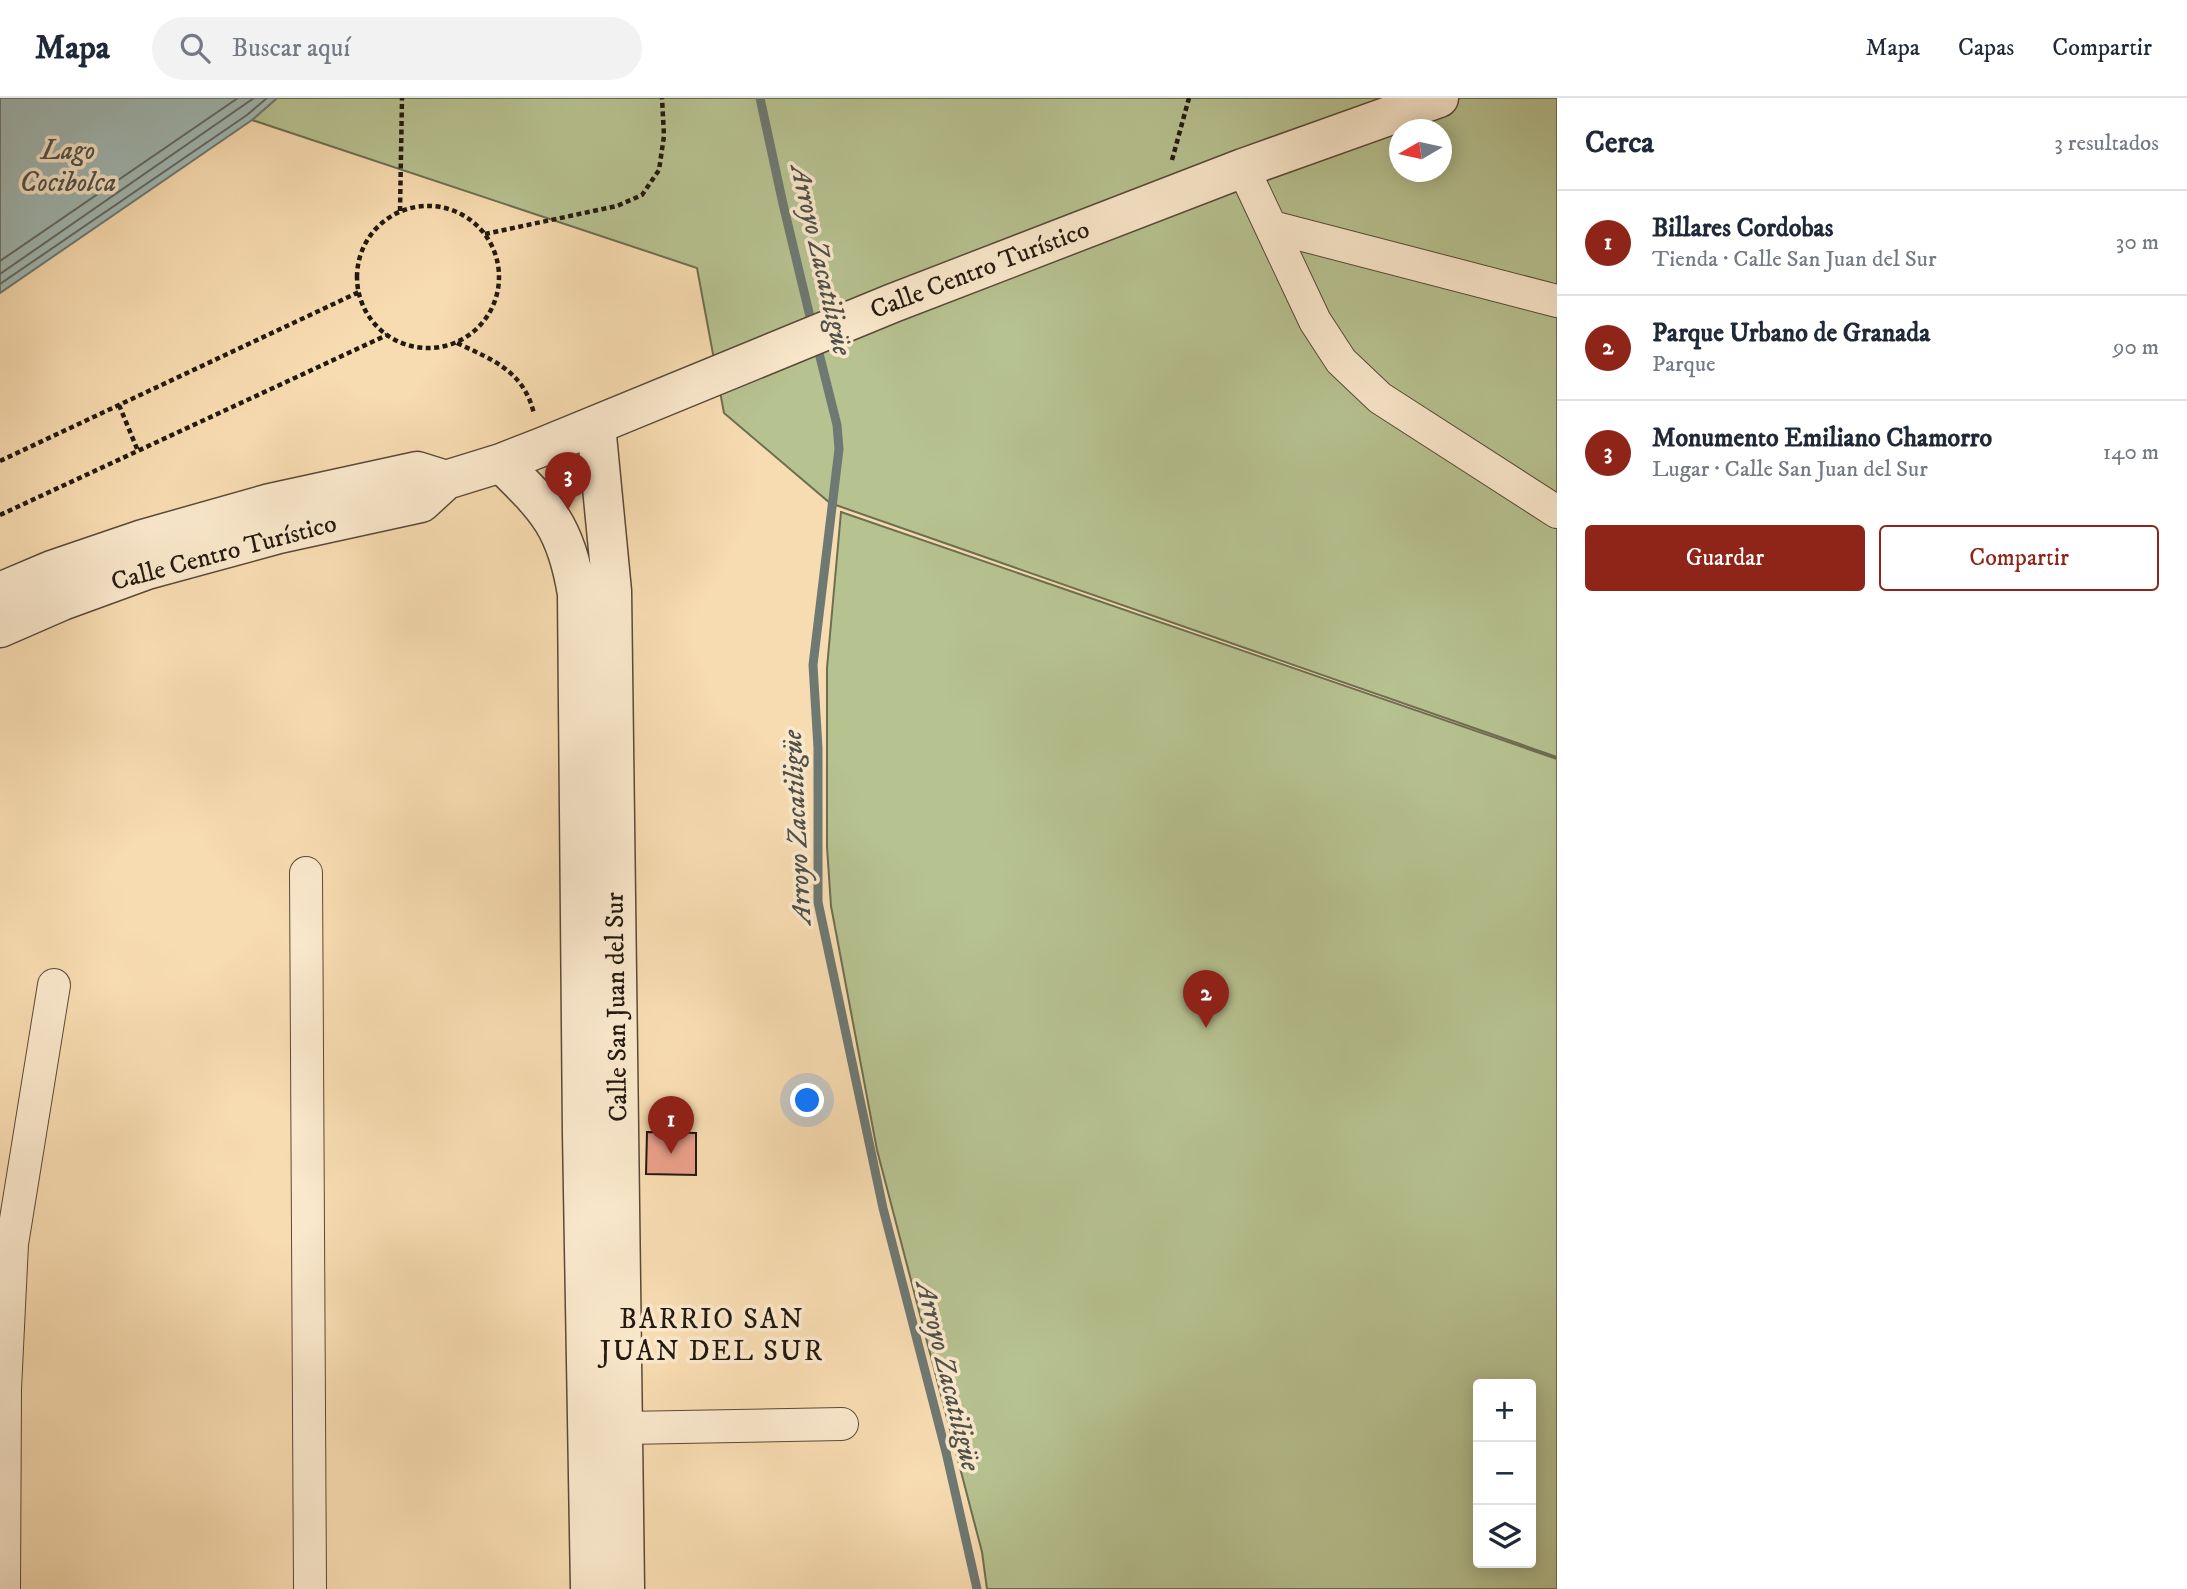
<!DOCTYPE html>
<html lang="es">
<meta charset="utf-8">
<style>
:root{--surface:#fff;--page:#f2f2f3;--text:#1f2937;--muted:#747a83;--line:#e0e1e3;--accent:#8f2418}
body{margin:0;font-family:"IM FELL DW Pica",serif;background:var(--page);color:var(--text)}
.controls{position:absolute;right:21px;bottom:21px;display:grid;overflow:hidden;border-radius:7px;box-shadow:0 4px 18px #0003}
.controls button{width:63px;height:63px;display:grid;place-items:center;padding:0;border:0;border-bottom:2px solid var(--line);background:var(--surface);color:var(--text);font:35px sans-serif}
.compass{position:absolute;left:1389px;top:21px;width:63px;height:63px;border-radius:50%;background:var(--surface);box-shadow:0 4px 18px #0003;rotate:261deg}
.you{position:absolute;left:808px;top:1003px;width:24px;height:24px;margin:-18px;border:5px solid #fff;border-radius:50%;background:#1a73e8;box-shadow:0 0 0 10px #1a73e833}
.badge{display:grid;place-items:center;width:46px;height:46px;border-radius:50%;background:var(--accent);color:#fff;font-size:23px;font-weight:700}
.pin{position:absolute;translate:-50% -58px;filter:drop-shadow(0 2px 4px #0008)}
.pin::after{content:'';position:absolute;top:37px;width:24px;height:21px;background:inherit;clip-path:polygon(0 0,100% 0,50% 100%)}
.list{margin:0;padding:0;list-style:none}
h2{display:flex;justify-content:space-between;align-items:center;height:91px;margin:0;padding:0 28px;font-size:30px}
h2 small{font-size:23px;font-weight:400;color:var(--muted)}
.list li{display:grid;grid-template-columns:46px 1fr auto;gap:21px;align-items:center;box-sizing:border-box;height:105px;padding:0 28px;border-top:2px solid var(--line)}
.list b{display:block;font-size:26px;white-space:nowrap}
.list p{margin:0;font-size:23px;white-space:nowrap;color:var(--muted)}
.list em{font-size:23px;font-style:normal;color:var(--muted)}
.actions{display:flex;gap:14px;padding:21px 28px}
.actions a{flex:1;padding:16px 0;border:2px solid var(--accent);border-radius:7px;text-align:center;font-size:24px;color:var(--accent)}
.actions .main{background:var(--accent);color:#fff}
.icon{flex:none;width:38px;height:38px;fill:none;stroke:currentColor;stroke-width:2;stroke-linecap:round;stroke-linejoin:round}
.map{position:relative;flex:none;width:1557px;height:1491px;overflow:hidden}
header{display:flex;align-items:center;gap:42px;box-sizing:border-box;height:98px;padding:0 35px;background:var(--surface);border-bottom:2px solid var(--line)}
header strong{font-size:33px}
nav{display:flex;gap:38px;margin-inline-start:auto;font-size:24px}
.search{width:490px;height:63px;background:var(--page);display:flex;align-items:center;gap:18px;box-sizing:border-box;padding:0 24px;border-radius:38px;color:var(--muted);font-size:26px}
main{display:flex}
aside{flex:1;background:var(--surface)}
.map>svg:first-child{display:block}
.green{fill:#b7c291;stroke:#6d6e50;stroke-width:2;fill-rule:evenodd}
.water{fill:#a0b9b5;stroke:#6e7973;stroke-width:2}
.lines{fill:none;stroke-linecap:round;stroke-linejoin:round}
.shore{stroke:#626962;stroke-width:2}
.stream{stroke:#6e7973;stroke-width:9}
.building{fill:#ea9f8a;stroke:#231910;stroke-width:2}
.minor-casing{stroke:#584a38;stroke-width:34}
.tertiary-casing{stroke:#584a38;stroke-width:41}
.path{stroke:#231910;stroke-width:4.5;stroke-dasharray:5 3.5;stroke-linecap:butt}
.minor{stroke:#fae8cc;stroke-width:32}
.tertiary{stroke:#fae8cc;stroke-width:38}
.labels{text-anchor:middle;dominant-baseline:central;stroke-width:7;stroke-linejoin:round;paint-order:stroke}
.street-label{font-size:26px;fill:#231910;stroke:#fae8cc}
.water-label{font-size:28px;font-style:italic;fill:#4f514a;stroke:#fae8cc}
.neighbourhood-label{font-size:28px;letter-spacing:2px;fill:#231910;stroke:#fae8cc}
</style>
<header>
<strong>Mapa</strong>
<div class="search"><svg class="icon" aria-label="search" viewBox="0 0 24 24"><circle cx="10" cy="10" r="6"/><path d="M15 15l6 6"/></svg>Buscar aquí</div>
<nav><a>Mapa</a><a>Capas</a><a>Compartir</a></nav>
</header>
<main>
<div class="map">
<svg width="1557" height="1491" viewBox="0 0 1557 1491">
<rect width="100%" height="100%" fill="#f8dcb1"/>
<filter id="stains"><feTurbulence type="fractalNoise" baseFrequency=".00286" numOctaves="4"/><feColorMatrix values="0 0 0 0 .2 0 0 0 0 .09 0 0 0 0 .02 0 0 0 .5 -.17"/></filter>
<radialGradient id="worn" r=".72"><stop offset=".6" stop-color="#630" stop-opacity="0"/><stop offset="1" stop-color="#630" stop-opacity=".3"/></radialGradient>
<path class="green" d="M 277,0 L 1557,0 L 1557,659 L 830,405 L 724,315 L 697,170 L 252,22 ZM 1400,32 L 1442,32 L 1442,74 L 1400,74 Z
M 841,414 L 1557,661 L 1557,1491 L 987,1491 L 982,1454 L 877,1052 L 831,808 L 827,749 L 827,570 ZM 1478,1286 L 1531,1286 L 1531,1465 L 1478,1465 Z"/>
<path class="water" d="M 0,0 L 277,0 L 252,22 L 0,195 Z"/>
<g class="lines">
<path class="shore" d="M 0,163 L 238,0
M 0,176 L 254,0
M 0,186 L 247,17 L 267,0"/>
<path class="stream" d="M 760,0 L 783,106 L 812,227
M 817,247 L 837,327 L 839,351 L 813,567 L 818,650 L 818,804 L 883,1110 L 946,1354 L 977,1491"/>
</g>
<path class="building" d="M 647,1034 L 696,1035 L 696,1077 L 646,1076 Z"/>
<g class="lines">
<g class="minor-casing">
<path id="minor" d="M 1243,70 L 1315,223 L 1341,263 L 1380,300 L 1557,414
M 1272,129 L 1557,203
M 306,775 L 310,1491
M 624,1330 L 842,1326
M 4,1491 L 5,1291 L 12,1146 L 54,887"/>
</g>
<g class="tertiary-casing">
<path id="tertiary" d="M 596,327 L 612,493 L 625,1491
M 501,365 C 548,411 566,429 577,496 L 582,1035 L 590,1491
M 0,494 L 52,472 L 143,441 L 270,405 L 417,373 L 446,382
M 0,530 L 62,503 L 147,472 L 279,436 L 421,405 L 446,382 L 501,365 L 542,349 L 893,205 L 1243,70 L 1439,0"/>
</g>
<path class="path" d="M 1172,62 L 1189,0
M357 179a71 71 0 1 1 142 0a71 71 0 1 1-142 0Z
M 400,113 L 402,0
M 485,136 L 617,108 L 642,97 L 659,72 L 664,38 L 662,0
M 457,245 C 493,262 524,273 534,316
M 119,307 L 138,353
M 0,363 L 359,194
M 0,417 L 387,237"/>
<use href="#minor" class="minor"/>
<use href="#tertiary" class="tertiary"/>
</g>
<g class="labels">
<g class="street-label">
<text transform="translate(980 172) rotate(-21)">Calle Centro Turístico</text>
<text transform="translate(224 455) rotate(-15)">Calle Centro Turístico</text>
<text transform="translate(617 909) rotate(-91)">Calle San Juan del Sur</text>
</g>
<g class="water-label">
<text x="68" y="52">Lago<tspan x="68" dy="32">Cocibolca</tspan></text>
<text transform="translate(821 162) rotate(77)">Arroyo Zacatiligüe</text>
<text transform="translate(797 729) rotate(-93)">Arroyo Zacatiligüe</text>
<text transform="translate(948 1278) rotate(76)">Arroyo Zacatiligüe</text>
</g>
<g class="neighbourhood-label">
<text x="712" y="1221">BARRIO SAN<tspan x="712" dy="32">JUAN DEL SUR</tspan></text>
</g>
</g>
<rect width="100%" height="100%" filter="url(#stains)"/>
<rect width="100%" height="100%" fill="url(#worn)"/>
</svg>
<div class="controls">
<button>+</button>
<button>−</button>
<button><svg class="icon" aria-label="layers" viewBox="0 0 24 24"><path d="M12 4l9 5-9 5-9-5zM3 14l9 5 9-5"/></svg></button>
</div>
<svg class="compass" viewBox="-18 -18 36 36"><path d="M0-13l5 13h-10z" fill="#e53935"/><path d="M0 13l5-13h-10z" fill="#747a83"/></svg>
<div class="you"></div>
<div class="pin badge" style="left:671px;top:1056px">1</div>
<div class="pin badge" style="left:1206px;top:930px">2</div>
<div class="pin badge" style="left:568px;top:412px">3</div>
</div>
<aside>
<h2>Cerca<small>3 resultados</small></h2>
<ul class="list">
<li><span class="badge">1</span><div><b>Billares Cordobas</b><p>Tienda · Calle San Juan del Sur</p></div><em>30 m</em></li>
<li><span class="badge">2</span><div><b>Parque Urbano de Granada</b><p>Parque</p></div><em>90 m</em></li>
<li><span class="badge">3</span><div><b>Monumento Emiliano Chamorro</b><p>Lugar · Calle San Juan del Sur</p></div><em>140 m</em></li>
</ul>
<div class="actions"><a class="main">Guardar</a><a>Compartir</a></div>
</aside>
</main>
